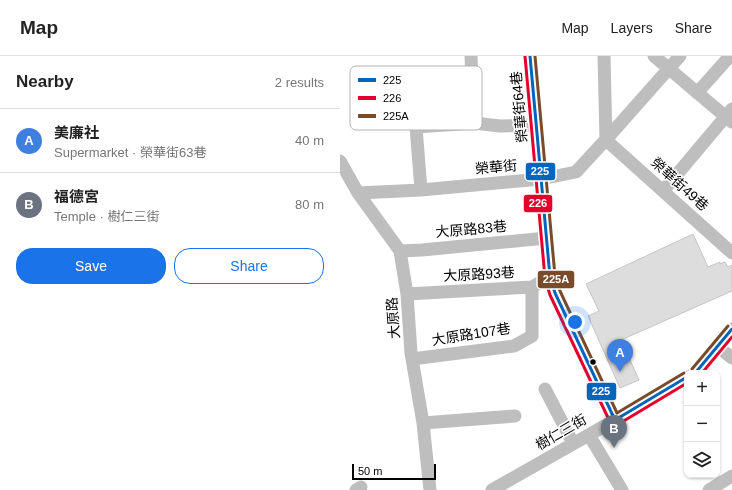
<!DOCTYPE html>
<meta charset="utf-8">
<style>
:root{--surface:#fff;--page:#f2f2f2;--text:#222;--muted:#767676;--line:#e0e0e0;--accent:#1a73e8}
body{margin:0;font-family:Arial,"Noto Sans TC",sans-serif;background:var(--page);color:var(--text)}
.controls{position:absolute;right:12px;bottom:12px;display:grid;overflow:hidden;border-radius:8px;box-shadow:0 1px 3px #0004}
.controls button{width:36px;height:36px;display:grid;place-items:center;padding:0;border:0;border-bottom:1px solid var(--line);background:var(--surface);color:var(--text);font:20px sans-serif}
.scale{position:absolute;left:12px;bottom:10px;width:84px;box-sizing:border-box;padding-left:4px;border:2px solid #000;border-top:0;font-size:11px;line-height:14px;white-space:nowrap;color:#000;-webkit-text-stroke:3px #fff;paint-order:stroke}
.you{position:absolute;left:235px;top:266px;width:14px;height:14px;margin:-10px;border:3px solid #fff;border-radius:50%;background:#1a73e8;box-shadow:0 0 0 6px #1a73e833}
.badge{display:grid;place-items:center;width:26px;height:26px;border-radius:50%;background:var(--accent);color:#fff;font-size:13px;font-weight:700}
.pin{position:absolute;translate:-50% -33px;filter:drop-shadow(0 1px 2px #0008)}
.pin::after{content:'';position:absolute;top:21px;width:14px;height:12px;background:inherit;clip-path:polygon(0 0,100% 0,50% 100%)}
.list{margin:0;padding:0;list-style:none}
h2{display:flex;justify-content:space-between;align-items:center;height:52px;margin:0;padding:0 16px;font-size:17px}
h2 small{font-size:13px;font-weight:400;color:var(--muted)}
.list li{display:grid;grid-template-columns:26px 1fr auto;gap:12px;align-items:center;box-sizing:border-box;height:64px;padding:0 16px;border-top:1px solid var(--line)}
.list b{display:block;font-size:15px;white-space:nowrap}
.list p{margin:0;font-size:13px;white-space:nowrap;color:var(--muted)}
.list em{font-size:13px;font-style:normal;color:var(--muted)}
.actions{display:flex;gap:8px;padding:12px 16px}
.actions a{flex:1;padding:9px 0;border:1px solid var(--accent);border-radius:16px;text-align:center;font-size:14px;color:var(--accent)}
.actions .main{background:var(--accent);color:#fff}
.icon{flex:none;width:22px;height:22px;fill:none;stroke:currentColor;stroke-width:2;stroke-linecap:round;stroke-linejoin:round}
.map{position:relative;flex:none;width:392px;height:434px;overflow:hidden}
header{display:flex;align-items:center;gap:24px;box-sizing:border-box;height:56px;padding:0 20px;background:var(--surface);border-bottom:1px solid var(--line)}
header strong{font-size:19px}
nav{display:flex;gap:22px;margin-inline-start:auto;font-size:14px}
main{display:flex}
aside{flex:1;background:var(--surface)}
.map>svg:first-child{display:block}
.building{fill:#ddd;stroke:#c5c5c5}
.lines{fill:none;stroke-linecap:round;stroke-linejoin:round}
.minor{stroke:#bebebe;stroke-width:13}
.bus-1-casing{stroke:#fff;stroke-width:6}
.bus-2-casing{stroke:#fff;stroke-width:6}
.bus-3-casing{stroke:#fff;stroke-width:6}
.bus-1{stroke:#0065bd;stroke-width:3}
.bus-2{stroke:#e4002b;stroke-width:3}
.bus-3{stroke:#7a4b2a;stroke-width:3}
.bus-dot{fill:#000;stroke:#fff;stroke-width:1.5}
.labels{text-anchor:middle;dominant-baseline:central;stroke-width:3;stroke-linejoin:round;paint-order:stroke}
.street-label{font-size:14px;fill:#000;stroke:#fff}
.key{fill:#fff;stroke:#b2b2b2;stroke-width:1}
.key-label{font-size:11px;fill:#000}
.line-badge{stroke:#fff;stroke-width:1.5}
.badge-label{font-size:11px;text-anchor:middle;font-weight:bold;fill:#fff}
</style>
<header>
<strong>Map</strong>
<nav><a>Map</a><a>Layers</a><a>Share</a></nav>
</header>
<main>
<aside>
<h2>Nearby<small>2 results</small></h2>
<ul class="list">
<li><span class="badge" style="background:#3f7fe0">A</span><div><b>美廉社</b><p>Supermarket · 榮華街63巷</p></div><em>40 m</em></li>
<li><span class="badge" style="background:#6b7280">B</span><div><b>福德宮</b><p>Temple · 樹仁三街</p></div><em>80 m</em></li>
</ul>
<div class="actions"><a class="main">Save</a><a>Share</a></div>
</aside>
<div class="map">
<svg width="392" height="434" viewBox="0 0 392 434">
<rect width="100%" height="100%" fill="#fff"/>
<path class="building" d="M 353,178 L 368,211 L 380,206 L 380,208 L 385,206 L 388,211 L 392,209 L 392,235 L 281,284 L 299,324 L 280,332 L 248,260 L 259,255 L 246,228 Z"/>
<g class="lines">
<path class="minor" d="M 131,0 L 134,67
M 190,0 L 210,221 L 215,237 L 275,364
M 264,0 L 266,84 L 392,197
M 314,0 L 392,66
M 357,37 L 390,0
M 0,105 L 18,137 L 60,195 L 67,238 L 71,297 L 83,367 L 90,434
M 81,134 L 76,71 L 134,67 L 160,70 L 196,69
M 323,135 L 392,53
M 18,137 L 81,134 L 201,123 L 236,116 L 270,79 L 340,0
M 60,195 L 82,194 L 206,182
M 67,238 L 192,231 L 210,221
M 377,290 L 392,302
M 72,303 L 174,290 L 192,280 L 192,231
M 354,317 L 356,316 L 392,273
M 205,333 L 233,387
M 83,367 L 175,360
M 249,379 L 282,434
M 16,434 L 21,431
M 152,434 L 275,364 L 347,321
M 369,434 L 392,420"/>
<g class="bus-1-casing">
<path id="bus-1" d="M 190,0 L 210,221 L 215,237 L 275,364 L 347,321
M 354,317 L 356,316 L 392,273"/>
</g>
<g class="bus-2-casing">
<path id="bus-2" d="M 185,0 L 205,222 L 210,239 L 270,366 L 273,369 L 277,369 L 347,327
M 362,317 L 392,281"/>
</g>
<g class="bus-3-casing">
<path id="bus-3" d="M 195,0 L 215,220 L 220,235 L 277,357 L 344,317
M 352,313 L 388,270"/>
</g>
<use href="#bus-1" class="bus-1"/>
<use href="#bus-2" class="bus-2"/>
<use href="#bus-3" class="bus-3"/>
</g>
<circle class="bus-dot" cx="253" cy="306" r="3.5"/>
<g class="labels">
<g class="street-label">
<text transform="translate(179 51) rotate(-95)">榮華街64巷</text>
<text transform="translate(156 111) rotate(-5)">榮華街</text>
<text transform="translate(340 128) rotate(42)">榮華街49巷</text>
<text transform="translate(131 173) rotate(-5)">大原路83巷</text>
<text transform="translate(139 218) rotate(-3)">大原路93巷</text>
<text transform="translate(53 262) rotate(-94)">大原路</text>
<text transform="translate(131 278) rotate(-9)">大原路107巷</text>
<text transform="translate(221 376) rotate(-30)">樹仁三街</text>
</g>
</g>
<rect x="10" y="10" width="132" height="64" rx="6" class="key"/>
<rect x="18" y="22" width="18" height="4" fill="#0065bd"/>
<rect x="18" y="40" width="18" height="4" fill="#e4002b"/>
<rect x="18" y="58" width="18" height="4" fill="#7a4b2a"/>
<g class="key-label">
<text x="43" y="28">225</text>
<text x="43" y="46">226</text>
<text x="43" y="64">225A</text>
</g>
<g class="line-badge">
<rect x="185" y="106" width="31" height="19" rx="4" fill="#0065bd"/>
<rect x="183" y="138" width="30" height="19" rx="4" fill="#e4002b"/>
<rect x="197" y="214" width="38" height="19" rx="4" fill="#7a4b2a"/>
<rect x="246" y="326" width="31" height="19" rx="4" fill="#0065bd"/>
</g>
<g class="badge-label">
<text x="200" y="119">225</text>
<text x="198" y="151">226</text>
<text x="216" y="227">225A</text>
<text x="261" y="339">225</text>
</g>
</svg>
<div class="controls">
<button>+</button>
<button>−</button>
<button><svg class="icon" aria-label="layers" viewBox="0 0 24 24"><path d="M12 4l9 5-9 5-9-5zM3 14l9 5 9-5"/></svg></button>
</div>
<div class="scale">50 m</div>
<div class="you"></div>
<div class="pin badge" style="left:280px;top:316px;background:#3f7fe0">A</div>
<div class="pin badge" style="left:274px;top:392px;background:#6b7280">B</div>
</div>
</main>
